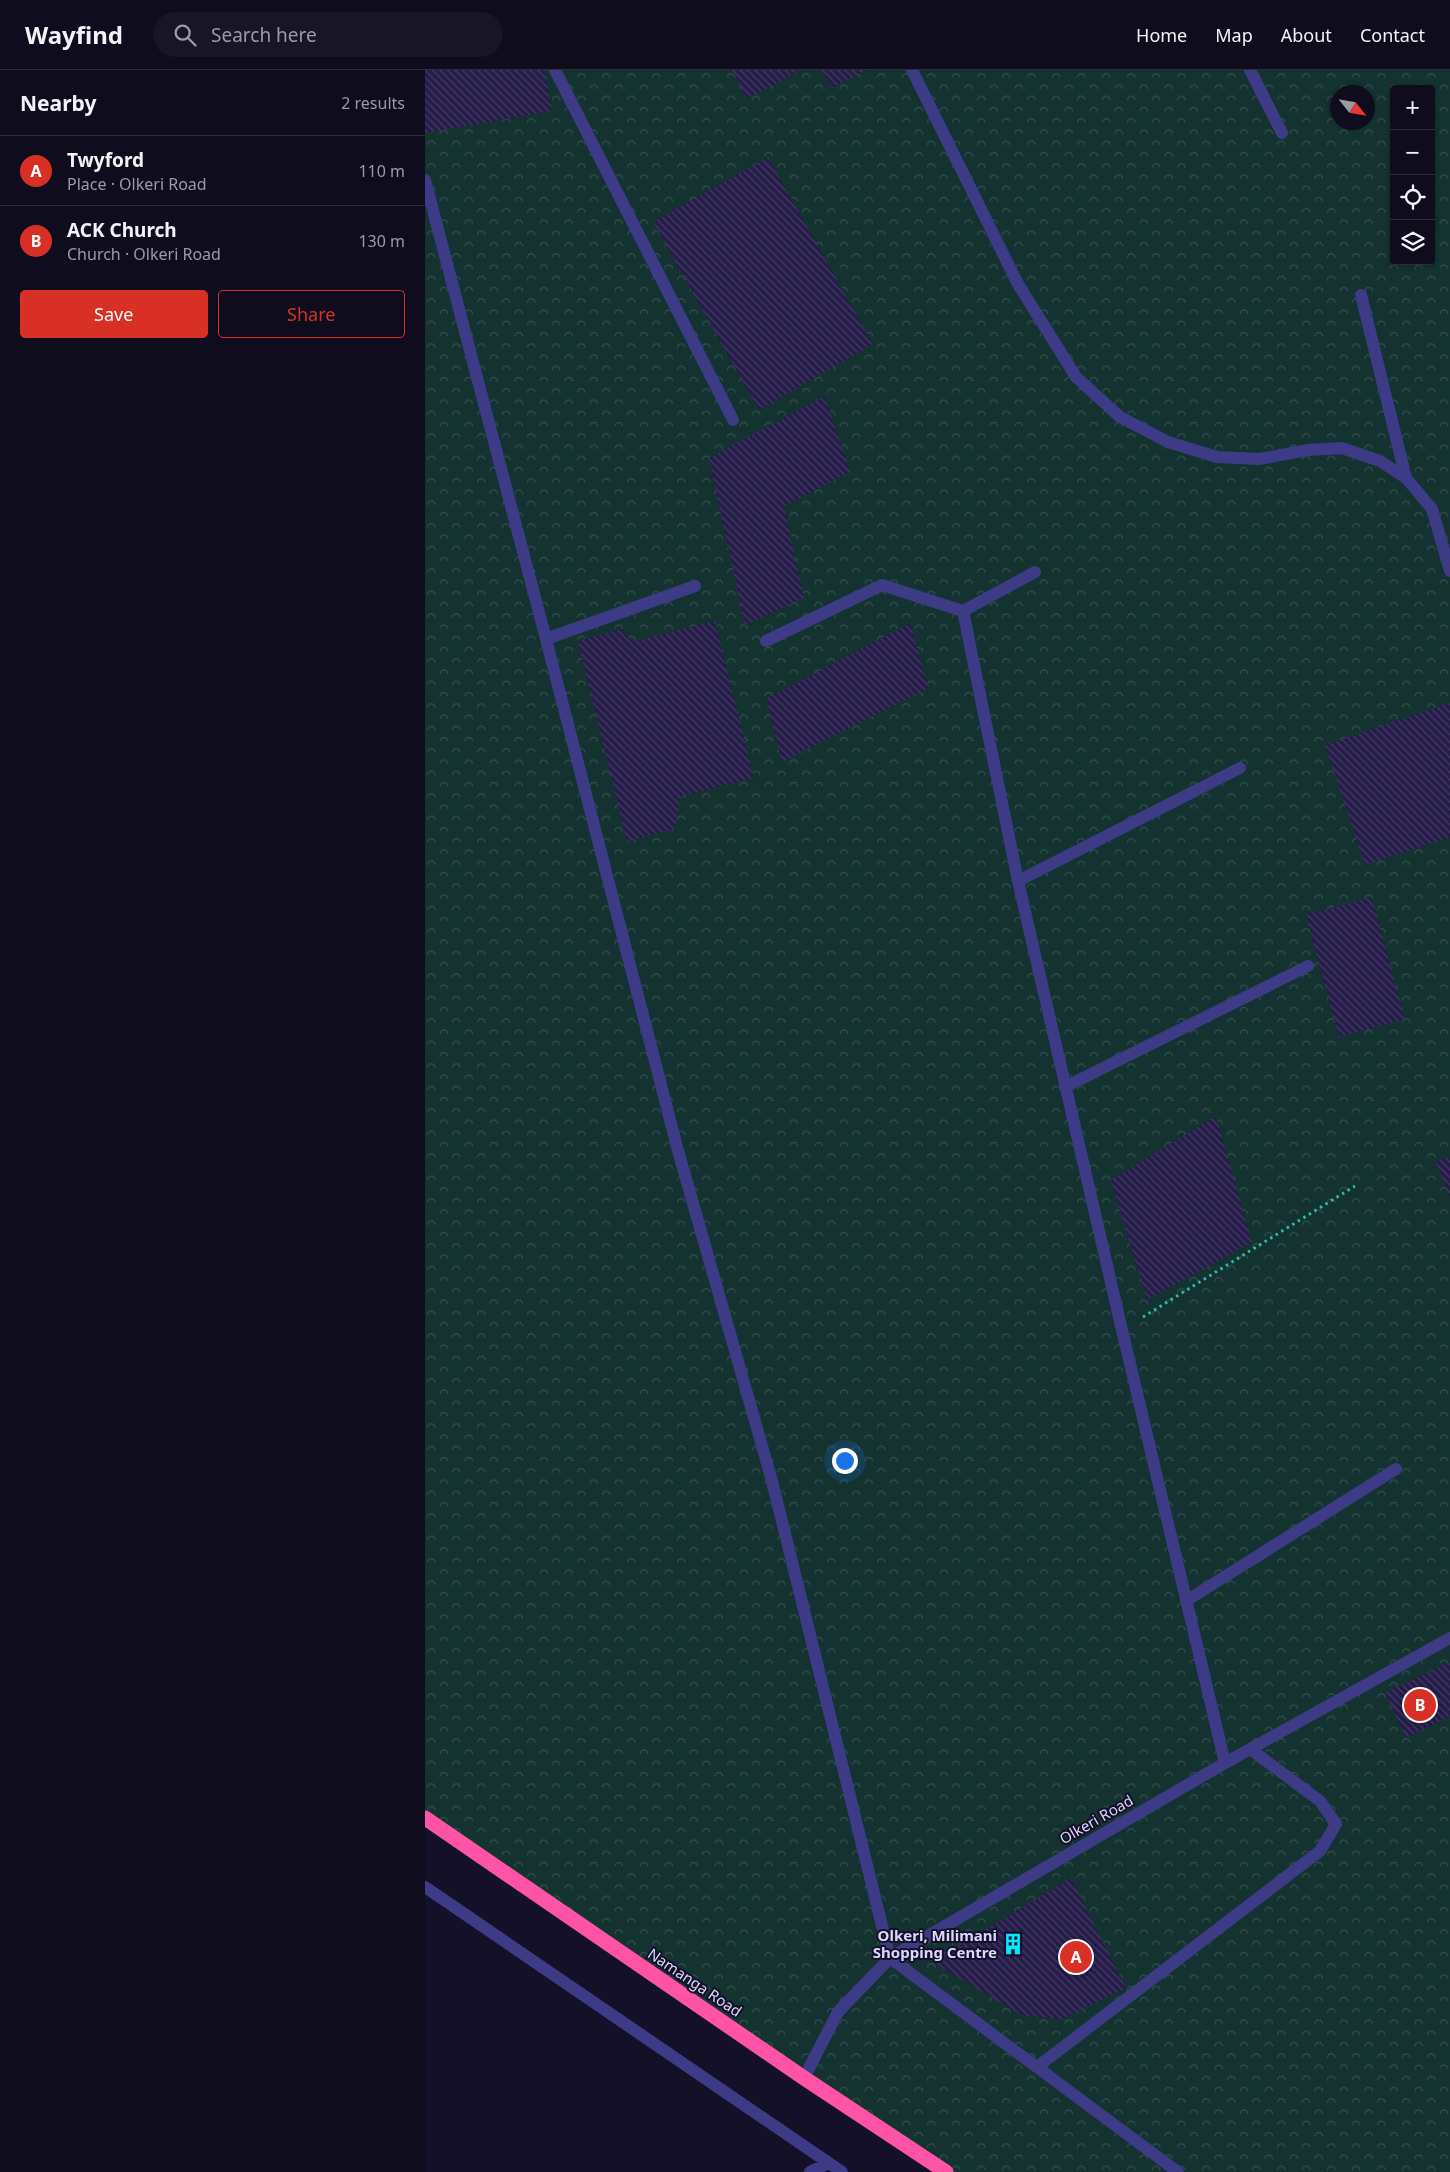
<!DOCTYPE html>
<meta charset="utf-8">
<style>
:root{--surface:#0f0c1e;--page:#181527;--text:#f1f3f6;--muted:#9b9ba4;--line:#2f2c3c;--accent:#d93025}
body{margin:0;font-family:"Noto Sans",sans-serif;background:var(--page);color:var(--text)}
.controls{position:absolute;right:15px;top:15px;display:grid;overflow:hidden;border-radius:5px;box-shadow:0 1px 4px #0004}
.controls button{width:45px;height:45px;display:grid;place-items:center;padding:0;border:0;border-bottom:1px solid var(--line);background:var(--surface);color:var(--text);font:25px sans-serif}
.compass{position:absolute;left:905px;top:15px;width:45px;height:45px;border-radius:50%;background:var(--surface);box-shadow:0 1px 4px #0004;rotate:121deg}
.you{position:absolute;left:419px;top:1390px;width:18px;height:18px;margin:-12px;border:4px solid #fff;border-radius:50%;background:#1a73e8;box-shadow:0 0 0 8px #1a73e833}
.badge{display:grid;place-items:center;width:32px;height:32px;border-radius:50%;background:var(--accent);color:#fff;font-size:16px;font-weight:700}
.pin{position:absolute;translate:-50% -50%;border:2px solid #fff;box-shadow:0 1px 5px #0006}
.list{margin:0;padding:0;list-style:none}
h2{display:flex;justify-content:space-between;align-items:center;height:65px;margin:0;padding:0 20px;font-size:21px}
h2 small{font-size:16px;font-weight:400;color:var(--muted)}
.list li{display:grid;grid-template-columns:32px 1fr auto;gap:15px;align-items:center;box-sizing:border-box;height:70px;padding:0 20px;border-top:1px solid var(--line)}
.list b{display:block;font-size:19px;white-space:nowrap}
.list p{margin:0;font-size:16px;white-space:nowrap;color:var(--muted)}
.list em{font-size:16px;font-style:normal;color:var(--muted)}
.actions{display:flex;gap:10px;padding:15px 20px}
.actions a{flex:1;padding:11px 0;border:1px solid var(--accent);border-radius:5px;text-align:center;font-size:18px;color:var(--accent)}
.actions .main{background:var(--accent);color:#fff}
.icon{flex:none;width:28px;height:28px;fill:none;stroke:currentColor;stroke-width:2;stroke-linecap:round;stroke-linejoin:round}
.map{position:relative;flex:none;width:1025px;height:2102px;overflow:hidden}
header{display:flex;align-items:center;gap:30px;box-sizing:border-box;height:70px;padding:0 25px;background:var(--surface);border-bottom:1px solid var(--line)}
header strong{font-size:24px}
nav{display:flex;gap:28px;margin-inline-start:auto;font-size:18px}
.search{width:350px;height:45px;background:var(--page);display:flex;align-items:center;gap:12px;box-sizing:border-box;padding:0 18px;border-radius:28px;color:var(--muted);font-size:19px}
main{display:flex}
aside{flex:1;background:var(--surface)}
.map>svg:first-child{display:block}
.park{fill:url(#park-crowns);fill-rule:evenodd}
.building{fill:url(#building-back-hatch)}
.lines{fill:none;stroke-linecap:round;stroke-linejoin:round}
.path{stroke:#31b9af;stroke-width:3;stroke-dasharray:2.5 4;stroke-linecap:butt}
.minor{stroke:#3d3b86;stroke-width:12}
.highway{stroke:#fe53a7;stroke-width:15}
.labels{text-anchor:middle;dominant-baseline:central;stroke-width:4;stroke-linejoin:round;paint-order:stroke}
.street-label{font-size:15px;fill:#dbd7ff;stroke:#141028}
.poi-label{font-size:15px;font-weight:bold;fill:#dbd7ff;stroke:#141028;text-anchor:end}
</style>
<header>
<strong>Wayfind</strong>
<div class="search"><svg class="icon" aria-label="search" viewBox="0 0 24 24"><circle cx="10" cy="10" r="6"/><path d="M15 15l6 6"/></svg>Search here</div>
<nav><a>Home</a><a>Map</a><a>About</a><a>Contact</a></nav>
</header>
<main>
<aside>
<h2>Nearby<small>2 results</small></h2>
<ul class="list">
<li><span class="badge">A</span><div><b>Twyford</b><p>Place · Olkeri Road</p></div><em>110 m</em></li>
<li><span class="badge">B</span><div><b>ACK Church</b><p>Church · Olkeri Road</p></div><em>130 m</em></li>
</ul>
<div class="actions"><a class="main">Save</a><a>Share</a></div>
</aside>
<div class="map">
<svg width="1025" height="2102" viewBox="0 0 1025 2102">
<defs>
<pattern id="park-crowns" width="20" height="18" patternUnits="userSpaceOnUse" patternTransform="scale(1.25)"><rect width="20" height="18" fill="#133230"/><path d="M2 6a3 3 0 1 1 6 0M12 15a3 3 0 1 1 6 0" fill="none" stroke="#354f4f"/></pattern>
<pattern id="building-back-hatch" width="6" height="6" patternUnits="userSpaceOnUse" patternTransform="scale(1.25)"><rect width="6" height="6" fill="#251c49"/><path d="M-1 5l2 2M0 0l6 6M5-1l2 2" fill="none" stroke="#443c64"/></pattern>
</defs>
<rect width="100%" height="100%" fill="#141028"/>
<path class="park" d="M 0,0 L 1025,0 L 1025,2102 L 526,2102 L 0,1742 ZM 969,19 L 1006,19 L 1006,191 L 969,191 ZM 912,22 L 942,22 L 942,52 L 912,52 Z"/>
<path class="building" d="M 0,0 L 120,0 L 127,41 L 0,63 Z
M 307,0 L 376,0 L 322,29 Z
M 397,0 L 441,0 L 407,18 Z
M 343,87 L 448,274 L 334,340 L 228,152 Z
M 400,326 L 425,402 L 359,436 L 379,528 L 320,555 L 284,388 Z
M 290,551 L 329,708 L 256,726 L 250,759 L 202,771 L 153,571 L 197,559 L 207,572 Z
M 485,553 L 504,618 L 357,692 L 341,629 Z
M 1025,633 L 1025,767 L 940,795 L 900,675 Z
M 947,827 L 980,949 L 914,967 L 881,845 Z
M 791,1046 L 827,1172 L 722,1230 L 686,1110 Z
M 1025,1087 L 1025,1128 L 1011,1092 Z
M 1025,1592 L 1025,1646 L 981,1668 L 960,1623 Z
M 646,1808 L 701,1918 L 636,1949 L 599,1946 L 507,1892 Z"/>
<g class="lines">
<path class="path" d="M 718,1247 L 930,1116"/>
<path class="minor" d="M 130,0 L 308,350
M 487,0 L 593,214 L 651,307 L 695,347 L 743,372 L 792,387 L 834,389 L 883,380 L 917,378 L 955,391 L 981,408 L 1007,439 L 1025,501
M 825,0 L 857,63
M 0,110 L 121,569 L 252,1077 L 347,1411 L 465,1888 L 753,2102
M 936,225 L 981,408
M 610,502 L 538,541 L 593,811 L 697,1260 L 800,1693
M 121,569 L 270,516
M 341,571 L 457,515 L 538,541
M 593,811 L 815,698
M 640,1017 L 883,896
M 761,1531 L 971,1399
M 0,1817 L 417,2102
M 612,1997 L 895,1781 L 911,1754 L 895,1731 L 825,1679
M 379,2008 L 413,1942 L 465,1888 L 800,1693 L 1025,1568
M 385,2102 L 404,2093"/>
<path class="highway" d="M 0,1748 L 379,2008 L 521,2102"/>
</g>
<defs>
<g id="building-bare" transform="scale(1.725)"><path d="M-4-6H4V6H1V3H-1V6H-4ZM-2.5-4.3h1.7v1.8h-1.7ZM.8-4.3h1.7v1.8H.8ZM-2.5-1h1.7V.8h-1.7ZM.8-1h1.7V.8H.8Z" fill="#05e8fd" stroke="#141028" stroke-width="2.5" paint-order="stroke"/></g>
</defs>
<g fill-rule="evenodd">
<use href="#building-bare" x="588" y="1874"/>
</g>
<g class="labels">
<g class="street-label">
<text transform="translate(671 1749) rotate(-30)">Olkeri Road</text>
<text transform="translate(270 1912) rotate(34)">Namanga Road</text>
</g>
<g class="poi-label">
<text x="572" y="1865">Olkeri, Milimani<tspan x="572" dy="17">Shopping Centre</tspan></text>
</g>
</g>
</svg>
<div class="controls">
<button>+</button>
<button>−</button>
<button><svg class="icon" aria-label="locate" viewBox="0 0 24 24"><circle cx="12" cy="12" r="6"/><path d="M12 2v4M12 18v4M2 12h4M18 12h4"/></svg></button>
<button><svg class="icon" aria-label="layers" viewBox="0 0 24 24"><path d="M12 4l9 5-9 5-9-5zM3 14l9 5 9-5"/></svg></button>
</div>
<svg class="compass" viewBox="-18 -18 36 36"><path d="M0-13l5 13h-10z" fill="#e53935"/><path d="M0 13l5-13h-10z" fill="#9b9ba4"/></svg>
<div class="you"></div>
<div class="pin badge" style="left:651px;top:1887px">A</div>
<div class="pin badge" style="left:995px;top:1635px">B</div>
</div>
</main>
